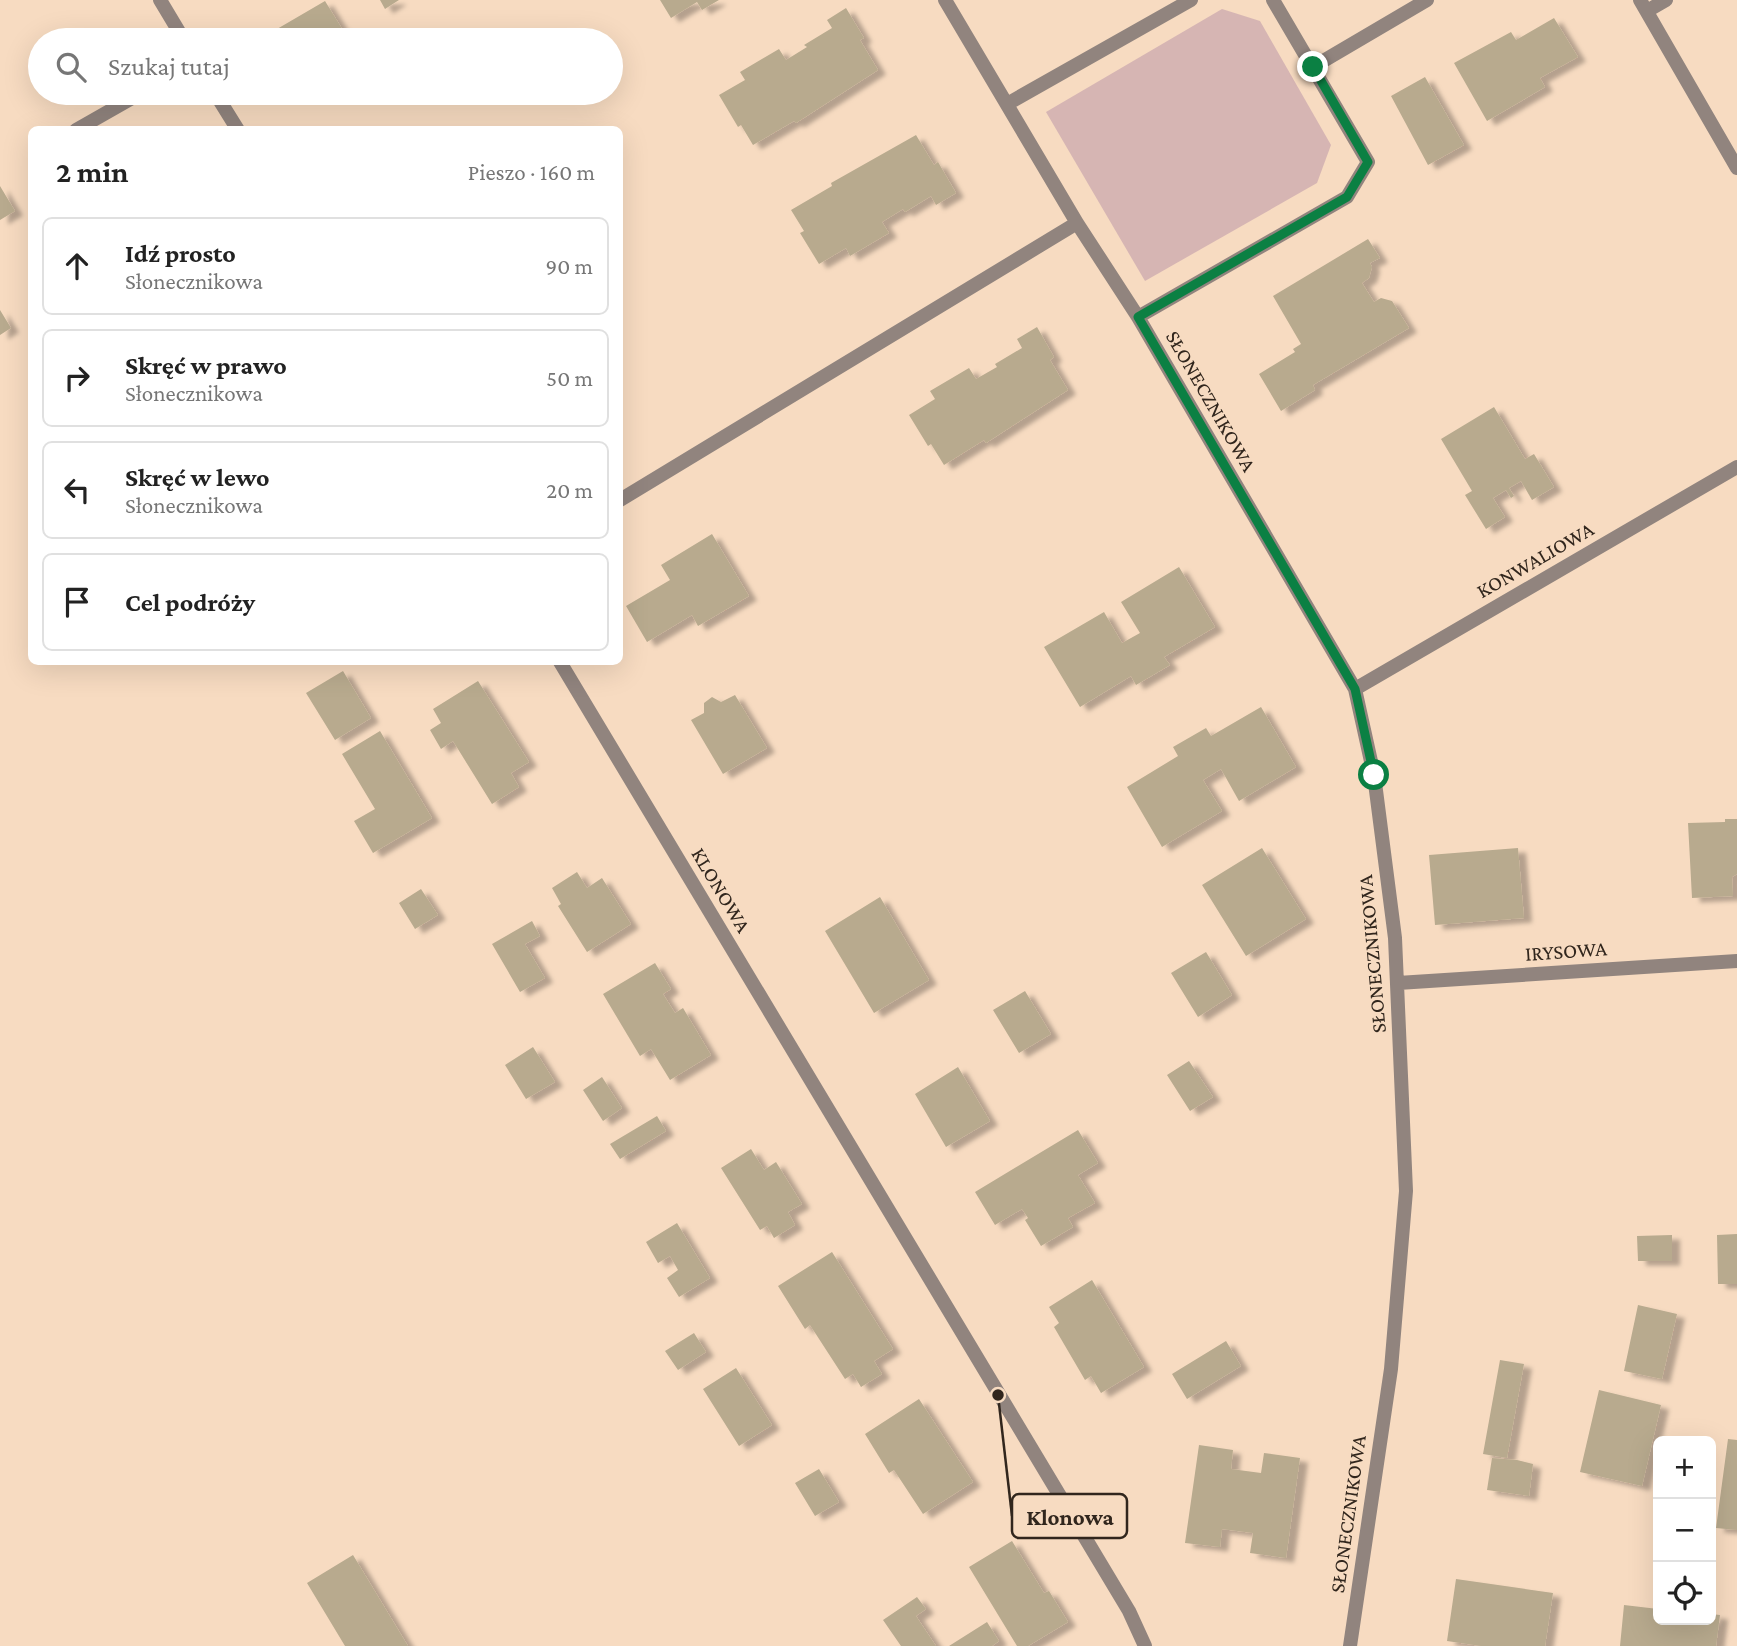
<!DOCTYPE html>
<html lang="pl">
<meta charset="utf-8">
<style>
:root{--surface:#fff;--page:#f2f2f2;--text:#222;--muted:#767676;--line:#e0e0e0}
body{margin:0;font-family:"Crimson Pro",serif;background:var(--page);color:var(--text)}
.controls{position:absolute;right:21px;bottom:21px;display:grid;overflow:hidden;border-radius:10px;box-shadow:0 7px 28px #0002}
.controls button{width:63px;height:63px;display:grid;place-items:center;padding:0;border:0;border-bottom:2px solid var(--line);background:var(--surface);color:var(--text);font:35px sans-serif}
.stop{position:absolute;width:21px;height:21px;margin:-16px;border:5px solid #0b8043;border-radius:50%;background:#fff}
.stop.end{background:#0b8043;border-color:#fff;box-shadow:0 2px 7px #0008}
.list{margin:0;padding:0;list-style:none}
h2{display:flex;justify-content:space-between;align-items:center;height:91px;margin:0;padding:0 28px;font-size:30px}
h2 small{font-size:23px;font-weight:400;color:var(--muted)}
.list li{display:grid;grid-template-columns:46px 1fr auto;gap:21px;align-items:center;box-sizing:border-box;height:98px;margin:0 14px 14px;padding:0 14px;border:2px solid var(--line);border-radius:10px}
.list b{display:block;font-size:26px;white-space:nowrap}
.list p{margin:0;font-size:23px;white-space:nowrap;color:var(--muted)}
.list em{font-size:23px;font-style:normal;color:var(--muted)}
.icon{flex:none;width:38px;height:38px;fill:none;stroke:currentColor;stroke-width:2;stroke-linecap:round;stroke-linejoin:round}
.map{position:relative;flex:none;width:1737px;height:1646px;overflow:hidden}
.search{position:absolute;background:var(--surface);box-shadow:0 7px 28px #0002;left:28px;top:28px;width:595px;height:77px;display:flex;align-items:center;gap:18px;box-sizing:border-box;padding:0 24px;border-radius:38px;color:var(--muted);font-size:26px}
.panel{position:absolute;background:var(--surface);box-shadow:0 7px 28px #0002;left:28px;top:126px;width:595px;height:539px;border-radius:10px}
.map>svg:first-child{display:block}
.green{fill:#d6b5b3}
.building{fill:#b8aa8e;filter:url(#shadow)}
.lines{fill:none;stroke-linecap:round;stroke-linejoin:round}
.service{stroke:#91847e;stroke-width:14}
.minor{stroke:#91847e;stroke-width:14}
.route{stroke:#0b8043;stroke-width:9}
.labels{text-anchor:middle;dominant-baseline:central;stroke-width:5;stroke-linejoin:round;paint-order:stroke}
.street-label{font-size:21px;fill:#31261d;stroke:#f7dbc1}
.leader{fill:none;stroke:#31261d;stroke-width:2.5}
.callout-dot{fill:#31261d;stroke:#f7dbc1;stroke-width:2.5}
.callout{fill:#f7dbc1;stroke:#31261d;stroke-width:2.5}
.callout-label{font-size:23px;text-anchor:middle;font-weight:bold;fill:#31261d}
</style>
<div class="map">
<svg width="1737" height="1646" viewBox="0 0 1737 1646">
<defs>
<filter id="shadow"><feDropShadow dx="8" dy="4.5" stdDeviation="2" flood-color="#0004"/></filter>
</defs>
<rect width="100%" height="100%" fill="#f7dbc1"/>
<path class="green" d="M 1222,9 L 1260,21 L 1331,145 L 1317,183 L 1145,281 L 1046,112 Z"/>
<path class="building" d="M 380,0 L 399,0 L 385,9 Z
M 660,0 L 719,0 L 702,10 L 697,2 L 671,18 Z
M 325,1 L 349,40 L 284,40 L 277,29 Z
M 846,8 L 864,38 L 860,40 L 878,70 L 796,123 L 794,121 L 753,145 L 741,125 L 738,127 L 719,95 L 745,80 L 740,72 L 779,49 L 786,60 L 807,47 L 804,45 L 832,28 L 827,20 Z
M 1554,18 L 1578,57 L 1540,78 L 1545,87 L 1487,121 L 1454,63 L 1511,32 L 1516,40 Z
M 1425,77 L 1464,145 L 1428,165 L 1391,96 Z
M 916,135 L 934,165 L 938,162 L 956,193 L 936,205 L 931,196 L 905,212 L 903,209 L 882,222 L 889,233 L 850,256 L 846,248 L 819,264 L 800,233 L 804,231 L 791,210 L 832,186 L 831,183 Z
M 0,186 L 15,211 L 0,220 Z
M 1368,239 L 1380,258 L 1370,263 L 1372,267 L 1369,278 L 1362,283 L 1374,302 L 1381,298 L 1392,301 L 1409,328 L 1313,385 L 1315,390 L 1281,411 L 1259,374 L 1295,352 L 1293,349 L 1301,344 L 1273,296 Z
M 0,310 L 11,328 L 0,335 Z
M 1037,327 L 1054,357 L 1050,360 L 1068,390 L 986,443 L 984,440 L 944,465 L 931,444 L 928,446 L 909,415 L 935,399 L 930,391 L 969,368 L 976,379 L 997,367 L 995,364 L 1022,348 L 1017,339 Z
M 1494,407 L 1525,459 L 1534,454 L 1554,487 L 1532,500 L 1521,481 L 1509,488 L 1514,496 L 1511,498 L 1506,490 L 1493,498 L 1505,517 L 1486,529 L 1465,495 L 1472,491 L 1441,439 Z
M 712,534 L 749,596 L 698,626 L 692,615 L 647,642 L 626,606 L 670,580 L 661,565 Z
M 1179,567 L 1215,627 L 1164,657 L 1170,665 L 1136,685 L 1131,676 L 1080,707 L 1044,647 L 1104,612 L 1122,643 L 1140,633 L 1121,602 Z
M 343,671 L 371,718 L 335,740 L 306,693 Z
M 478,681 L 529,762 L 511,773 L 519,787 L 492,804 L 453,741 L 441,749 L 430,730 L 441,723 L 433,709 Z
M 735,695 L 767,748 L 723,774 L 691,720 L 704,713 L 704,703 L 712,697 L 721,702 Z
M 1261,707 L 1296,767 L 1239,801 L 1221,769 L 1203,780 L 1222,811 L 1162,847 L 1127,787 L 1178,756 L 1173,747 L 1206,728 L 1211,736 Z
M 380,731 L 432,818 L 373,853 L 354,821 L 375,809 L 342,754 Z
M 1725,819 L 1737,819 L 1737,874 L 1732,877 L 1733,896 L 1692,898 L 1688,823 L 1725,822 Z
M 1262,848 L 1306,919 L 1246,956 L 1202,885 Z
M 1518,848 L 1524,918 L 1435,925 L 1429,855 Z
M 577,872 L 587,888 L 602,878 L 631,924 L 587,952 L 558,906 L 561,904 L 552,888 Z
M 421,889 L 438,915 L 415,929 L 399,903 Z
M 880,897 L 929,980 L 874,1013 L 825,931 Z
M 532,921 L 540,936 L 525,944 L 545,978 L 520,992 L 492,944 Z
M 1206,952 L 1232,995 L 1198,1017 L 1171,973 Z
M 655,963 L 671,989 L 663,994 L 675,1013 L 683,1008 L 711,1055 L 670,1080 L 651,1049 L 640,1056 L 603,994 Z
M 1025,991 L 1051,1034 L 1019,1053 L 993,1010 Z
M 533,1047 L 555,1082 L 526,1099 L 505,1065 Z
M 1189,1061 L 1213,1097 L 1190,1111 L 1167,1075 Z
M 958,1067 L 990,1121 L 946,1147 L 915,1094 Z
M 602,1077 L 622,1108 L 603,1121 L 583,1090 Z
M 657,1116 L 666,1131 L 620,1159 L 610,1144 Z
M 1078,1130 L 1098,1163 L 1078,1175 L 1095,1203 L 1068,1218 L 1073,1227 L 1041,1246 L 1025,1220 L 1028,1218 L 1022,1209 L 995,1225 L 975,1192 Z
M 751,1149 L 764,1170 L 776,1162 L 802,1204 L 788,1212 L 795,1225 L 774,1238 L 767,1226 L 760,1230 L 721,1168 Z
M 677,1223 L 710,1278 L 679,1297 L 667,1278 L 678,1270 L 670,1256 L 658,1263 L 646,1242 Z
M 1737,1234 L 1737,1284 L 1718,1284 L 1717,1235 Z
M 1672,1235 L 1672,1261 L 1638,1261 L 1637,1236 Z
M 832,1252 L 893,1349 L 874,1361 L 882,1374 L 861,1387 L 853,1374 L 845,1379 L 810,1325 L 805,1329 L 778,1286 Z
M 1092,1280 L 1144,1367 L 1101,1393 L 1091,1376 L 1085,1380 L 1054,1327 L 1059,1323 L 1049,1307 Z
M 1638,1305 L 1677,1314 L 1662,1379 L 1624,1371 Z
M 694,1333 L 706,1352 L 678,1370 L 665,1351 Z
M 1226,1341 L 1241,1366 L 1187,1399 L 1172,1374 Z
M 1500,1360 L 1524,1364 L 1507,1458 L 1483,1454 Z
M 736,1368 L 772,1425 L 739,1446 L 703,1389 Z
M 1599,1390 L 1661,1405 L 1642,1486 L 1580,1472 Z
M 919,1399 L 973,1482 L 923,1514 L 894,1470 L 889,1473 L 865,1434 Z
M 1728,1439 L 1737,1440 L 1737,1530 L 1716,1528 Z
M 1199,1445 L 1233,1450 L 1231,1469 L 1261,1473 L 1264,1453 L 1300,1458 L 1286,1558 L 1250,1553 L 1253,1533 L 1222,1529 L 1220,1547 L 1185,1543 Z
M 1492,1458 L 1517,1460 L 1533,1464 L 1529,1496 L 1487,1490 Z
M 819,1469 L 839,1502 L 815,1516 L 795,1483 Z
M 1012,1541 L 1044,1593 L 1049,1591 L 1068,1622 L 1028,1646 L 1017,1646 L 969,1567 Z
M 353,1555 L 408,1646 L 345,1646 L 307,1583 Z
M 1456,1579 L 1553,1593 L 1545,1646 L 1481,1646 L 1447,1641 Z
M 917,1597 L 926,1609 L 916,1616 L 936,1646 L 901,1646 L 883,1620 Z
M 1624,1605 L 1658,1609 L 1658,1620 L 1711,1620 L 1711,1614 L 1720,1615 L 1716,1646 L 1620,1646 Z
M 987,1622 L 999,1641 L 992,1646 L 949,1646 Z"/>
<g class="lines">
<path class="service" d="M 76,130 L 141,93"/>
<path class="minor" d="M 160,0 L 184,40
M 945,0 L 1077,223 L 1138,317 L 1355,689 L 1374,775 L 1395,938 L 1406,1191 L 1391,1369 L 1350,1646
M 1640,0 L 1737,168
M 1647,11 L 1666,0
M 1313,67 L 1427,0
M 215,93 L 238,130
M 1007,104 L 1191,0
M 1138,317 L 1347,197 L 1368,162 L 1273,0
M 620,500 L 1077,223
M 560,662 L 1129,1611 L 1145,1646
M 1355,689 L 1737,467
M 1398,983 L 1737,961"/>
</g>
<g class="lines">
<path class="route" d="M 1313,67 L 1368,162 L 1347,197 L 1138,317 L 1355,689 L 1374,775"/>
</g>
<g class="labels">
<g class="street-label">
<text transform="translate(1211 401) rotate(60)">SŁONECZNIKOWA</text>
<text transform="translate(1535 560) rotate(-30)">KONWALIOWA</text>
<text transform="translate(721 890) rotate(59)">KLONOWA</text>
<text transform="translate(1566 951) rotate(-4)">IRYSOWA</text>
<text transform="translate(1372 954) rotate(-95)">SŁONECZNIKOWA</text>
<text transform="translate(1348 1514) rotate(-82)">SŁONECZNIKOWA</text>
</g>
</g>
<path class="leader" d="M998 1395L1012 1516"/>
<circle class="callout-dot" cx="998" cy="1395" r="7"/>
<rect class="callout" x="1012" y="1494" width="115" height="44" rx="7"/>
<g class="callout-label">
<text x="1070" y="1525">Klonowa</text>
</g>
</svg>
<div class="controls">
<button>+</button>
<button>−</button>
<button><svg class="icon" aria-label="locate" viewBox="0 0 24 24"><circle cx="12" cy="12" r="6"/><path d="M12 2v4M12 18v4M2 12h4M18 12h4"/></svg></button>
</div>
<div class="stop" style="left:1374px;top:775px"></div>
<div class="stop end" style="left:1313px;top:67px"></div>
<div class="search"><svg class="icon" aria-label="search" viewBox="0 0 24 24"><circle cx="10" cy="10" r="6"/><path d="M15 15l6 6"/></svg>Szukaj tutaj</div>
<section class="panel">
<h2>2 min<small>Pieszo · 160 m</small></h2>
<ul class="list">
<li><svg class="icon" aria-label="ahead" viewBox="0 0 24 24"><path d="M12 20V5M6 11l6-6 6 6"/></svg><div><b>Idź prosto</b><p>Słonecznikowa</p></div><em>90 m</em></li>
<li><svg class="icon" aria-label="right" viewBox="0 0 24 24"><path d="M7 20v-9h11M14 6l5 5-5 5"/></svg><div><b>Skręć w prawo</b><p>Słonecznikowa</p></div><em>50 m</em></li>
<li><svg class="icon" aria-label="left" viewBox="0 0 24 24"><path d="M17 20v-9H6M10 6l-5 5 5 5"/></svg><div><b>Skręć w lewo</b><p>Słonecznikowa</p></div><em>20 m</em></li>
<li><svg class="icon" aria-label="arrive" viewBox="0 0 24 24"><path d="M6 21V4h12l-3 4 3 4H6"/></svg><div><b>Cel podróży</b></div></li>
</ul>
</section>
</div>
